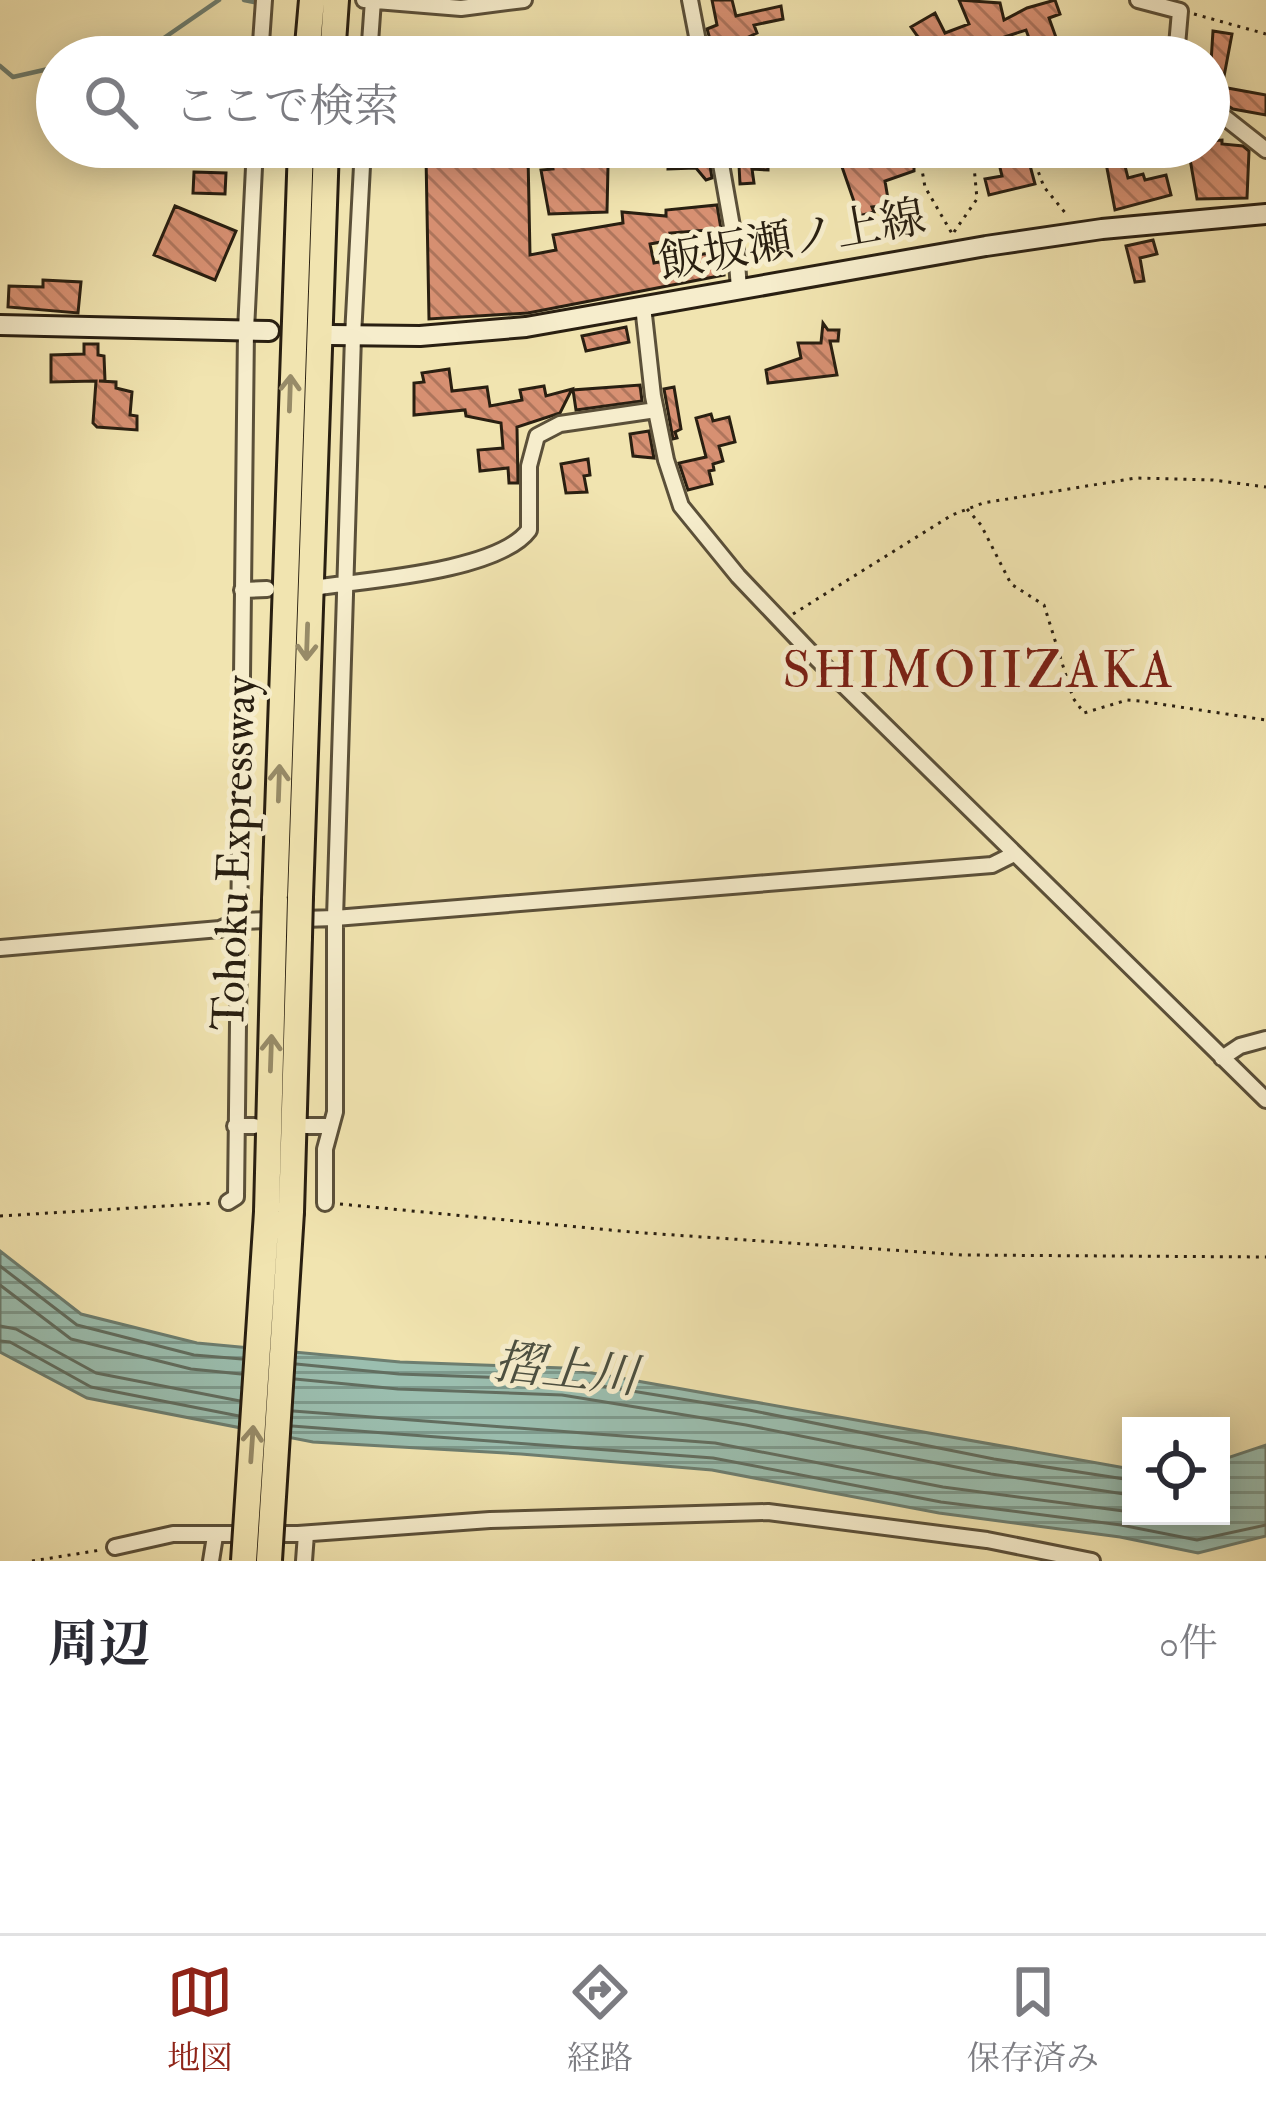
<!DOCTYPE html>
<html lang="ja">
<meta charset="utf-8">
<style>
:root{--surface:#fff;--page:#f7f7f7;--text:#2b2b33;--muted:#7c7c81;--line:#e1e1e2;--accent:#8f2418}
body{margin:0;font-family:"IM FELL Double Pica","Noto Serif JP",serif;background:var(--page);color:var(--text)}
.controls{position:absolute;right:36px;bottom:36px;display:grid;overflow:hidden;border-radius:0px;box-shadow:0 6px 30px #0003}
.controls button{width:108px;height:108px;display:grid;place-items:center;padding:0;border:0;border-bottom:3px solid var(--line);background:var(--surface);color:var(--text);font:60px sans-serif}
.list{margin:0;padding:0;list-style:none}
h2{display:flex;justify-content:space-between;align-items:center;height:156px;margin:0;padding:0 48px;font-size:51px}
h2 small{font-size:39px;font-weight:400;color:var(--muted)}
.icon{flex:none;width:66px;height:66px;fill:none;stroke:currentColor;stroke-width:2;stroke-linecap:round;stroke-linejoin:round}
.map{position:relative;flex:none;width:1266px;height:1561px;overflow:hidden}
.search{position:absolute;background:var(--surface);box-shadow:0 6px 30px #0003;left:36px;right:36px;top:36px;height:132px;display:flex;align-items:center;gap:30px;box-sizing:border-box;padding:0 42px;border-radius:66px;color:var(--muted);font-size:45px}
.sheet{height:372px;background:var(--surface)}
nav{display:flex;justify-content:space-around;align-items:center;box-sizing:border-box;height:168px;border-top:3px solid var(--line);background:var(--surface);font-size:33px;color:var(--muted)}
nav a{display:grid;justify-items:center;gap:6px}
nav .on{color:var(--accent)}
.map>svg:first-child{display:block}
.water{fill:url(#water-rules);stroke:#6d7e70;stroke-width:3}
.lines{fill:none;stroke-linecap:round;stroke-linejoin:round}
.shore{stroke:#626e60;stroke-width:3}
.stream{stroke:#6d7e70;stroke-width:4.5}
.building{fill:url(#building-back-hatch);stroke:#291f11;stroke-width:3}
.street-casing{stroke:#5b5039;stroke-width:20}
.secondary-casing{stroke:#291f11;stroke-width:24}
.highway-casing{stroke:#291f11;stroke-width:30}
.path{stroke:#291f11;stroke-width:3;stroke-dasharray:3 6;stroke-linecap:butt}
.street{stroke:#f6edcc;stroke-width:14}
.secondary{stroke:#f6edcc;stroke-width:18}
.highway{stroke:#f1e4b0;stroke-width:24}
.highway-bridge-casing{stroke:#291f11;stroke-width:30;stroke-linecap:butt}
.highway-bridge{stroke:#f1e4b0;stroke-width:24}
.oneway{stroke:#978b68}
.labels{text-anchor:middle;dominant-baseline:central;stroke-width:10;stroke-linejoin:round;paint-order:stroke}
.street-label{font-size:45px;fill:#291f11;stroke:#f6edcc}
.water-label{font-size:48px;font-style:italic;fill:#4b4f40;stroke:#f6edcc}
.quarter-label{font-size:51px;letter-spacing:3px;fill:#7a1f14;stroke:#f6edcc}
</style>
<div class="map">
<svg width="1266" height="1561" viewBox="0 0 1266 1561">
<defs>
<pattern id="water-rules" width="6" height="5" patternUnits="userSpaceOnUse" patternTransform="scale(3)"><rect width="6" height="5" fill="#9bbeaf"/><path d="M0 2.5h6" fill="none" stroke="#7e9a8d"/></pattern>
<pattern id="building-back-hatch" width="6" height="6" patternUnits="userSpaceOnUse" patternTransform="scale(3)"><rect width="6" height="6" fill="#d79072"/><path d="M-1 5l2 2M0 0l6 6M5-1l2 2" fill="none" stroke="#ae755c"/></pattern>
</defs>
<rect width="100%" height="100%" fill="#f1e4b0"/>
<filter id="stains"><feTurbulence type="fractalNoise" baseFrequency=".00167" numOctaves="4"/><feColorMatrix values="0 0 0 0 .2 0 0 0 0 .09 0 0 0 0 .02 0 0 0 .5 -.17"/></filter>
<radialGradient id="worn" r=".72"><stop offset=".6" stop-color="#630" stop-opacity="0"/><stop offset="1" stop-color="#630" stop-opacity=".3"/></radialGradient>
<path class="water" d="M 0,1251 L 81,1314 L 197,1343 L 400,1362 L 564,1368 L 1131,1469 L 1131,1516 L 1221,1516 L 1221,1460 L 1266,1445 L 1266,1536 L 1198,1553 L 1120,1537 L 939,1513 L 712,1470 L 521,1454 L 313,1442 L 87,1398 L 0,1352 Z"/>
<g class="lines">
<path class="shore" d="M 0,1266 L 77,1325 L 194,1355 L 242,1359
M 0,1285 L 71,1339 L 191,1369 L 241,1374
M 0,1326 L 16,1329 L 96,1373 L 240,1401
M 0,1341 L 10,1342 L 91,1387 L 239,1416
M 296,1364 L 399,1374 L 564,1380 L 749,1410 L 994,1459 L 1131,1480
M 295,1379 L 398,1389 L 562,1395 L 746,1425 L 991,1474 L 1131,1495
M 293,1411 L 715,1443 L 943,1487 L 1131,1512
M 292,1426 L 713,1458 L 941,1502 L 1121,1525 L 1197,1540 L 1266,1525"/>
<path class="stream" d="M 244,0 L 254,2
M 98,57 L 161,40 L 219,0
M 0,66 L 13,77 L 57,67"/>
</g>
<path class="building" d="M 712,0 L 732,0 L 736,16 L 781,6 L 783,19 L 754,25 L 757,33 L 744,39 L 746,50 L 735,52 L 733,38 L 712,46 L 707,29 L 717,25 Z
M 959,0 L 1000,3 L 1004,20 L 1027,8 L 1055,0 L 1060,14 L 1049,18 L 1063,57 L 1036,57 L 1026,30 L 968,49 L 967,44 L 959,47 L 957,42 L 932,57 L 911,27 L 935,13 L 945,33 L 969,24 Z
M 1213,31 L 1232,34 L 1222,87 L 1266,95 L 1266,115 L 1233,109 L 1209,94 Z
M 1222,140 L 1222,144 L 1243,146 L 1249,151 L 1247,198 L 1197,199 L 1190,159 L 1177,160 L 1176,147 L 1209,147 L 1209,141 Z
M 550,147 L 603,147 L 608,166 L 607,212 L 549,214 L 541,170 L 553,169 Z
M 669,147 L 707,147 L 712,178 L 706,180 L 696,168 L 668,169 Z
M 736,147 L 768,147 L 768,170 L 752,169 L 754,183 L 740,184 L 739,165 L 733,165 L 730,150 Z
M 855,147 L 964,147 L 965,153 L 941,162 L 940,157 L 914,162 L 914,171 L 885,181 L 889,205 L 872,207 L 874,212 L 859,216 L 841,164 L 841,152 Z
M 995,147 L 1025,147 L 1035,184 L 989,195 L 985,179 L 1002,176 Z
M 1122,154 L 1128,178 L 1143,174 L 1145,180 L 1166,175 L 1171,195 L 1115,210 L 1105,158 Z
M 528,155 L 530,255 L 556,250 L 553,235 L 623,223 L 622,212 L 666,216 L 666,210 L 717,205 L 721,229 L 670,233 L 672,240 L 650,244 L 654,263 L 720,251 L 724,275 L 528,313 L 429,319 L 426,156 Z
M 194,172 L 226,173 L 225,194 L 193,193 Z
M 175,206 L 236,231 L 215,280 L 154,255 Z
M 1153,240 L 1157,254 L 1140,258 L 1144,281 L 1135,282 L 1126,246 Z
M 43,280 L 81,282 L 78,313 L 8,307 L 9,286 L 43,287 Z
M 823,323 L 828,330 L 839,330 L 838,341 L 830,341 L 837,375 L 768,383 L 766,370 L 801,358 L 798,343 L 821,343 Z
M 626,327 L 629,342 L 586,351 L 582,336 Z
M 84,344 L 98,344 L 98,355 L 104,356 L 105,381 L 99,381 L 116,382 L 116,388 L 132,392 L 130,415 L 137,416 L 137,430 L 97,427 L 93,423 L 96,381 L 51,382 L 51,355 L 84,354 Z
M 449,369 L 452,391 L 487,387 L 490,406 L 522,400 L 520,390 L 544,386 L 546,396 L 572,389 L 560,413 L 517,427 L 518,483 L 509,483 L 508,468 L 480,471 L 478,450 L 503,448 L 501,423 L 466,416 L 465,410 L 414,415 L 414,383 L 424,382 L 422,373 Z
M 640,385 L 642,401 L 576,410 L 573,390 Z
M 674,387 L 681,429 L 675,432 L 677,438 L 673,439 L 664,389 Z
M 711,414 L 713,421 L 729,417 L 735,442 L 719,446 L 723,461 L 713,464 L 714,470 L 709,471 L 712,484 L 688,490 L 679,463 L 706,457 L 696,418 Z
M 649,431 L 654,458 L 633,456 L 630,434 Z
M 588,459 L 590,475 L 584,476 L 587,492 L 566,493 L 561,464 Z"/>
<g class="lines">
<g class="street-casing">
<path id="street" d="M 364,0 L 461,8 L 524,0
M 690,0 L 701,57
M 1138,0 L 1180,11 L 1176,57
M 260,57 L 264,0
M 369,57 L 373,0
M 1209,105 L 1266,150
M 718,147 L 736,249 L 739,289
M 643,306 L 653,396 L 666,460 L 681,506 L 738,576 L 817,659 L 1266,1100
M 320,587 C 369,580 499,571 529,530 L 529,466 L 537,436 L 560,424 L 656,410
M 242,590 L 267,589
M 0,948 L 220,929 L 238,921 L 335,918 L 992,865 L 1014,854
M 1222,1058 L 1240,1046 L 1266,1039
M 235,1126 L 254,1126
M 306,1126 L 331,1126
M 228,1202 L 236,1197 L 246,330 L 255,147
M 325,1203 L 325,1149 L 335,1112 L 335,918 L 353,336 L 363,147
M 115,1547 L 173,1534 L 298,1534 L 490,1520 L 768,1512 L 987,1540 L 1092,1561
M 211,1561 L 215,1536
M 304,1561 L 306,1534"/>
</g>
<g class="secondary-casing">
<path id="secondary" d="M 0,325 L 269,331
M 331,335 L 420,336 L 526,327 L 986,246 L 1102,229 L 1266,214"/>
</g>
<g class="highway-casing">
<path id="highway" d="M 307,57 L 312,0
M 332,57 L 336,0
M 300,897 L 326,147
M 275,900 L 301,147
M 267,1212 L 274,936
M 291,1212 L 299,937"/>
</g>
<path class="path" d="M 1194,14 L 1266,34
M 918,147 L 925,187 L 954,237
M 1029,147 L 1044,187 L 1067,215
M 954,232 L 977,199 L 974,166
M 967,509 L 981,525 L 1011,584 L 1044,605 L 1073,698 L 1084,713 L 1127,700 L 1140,701 L 1266,720
M 793,614 L 952,515 L 983,503 L 1136,478 L 1213,480 L 1266,487
M 340,1204 L 631,1232 L 963,1255 L 1266,1257
M 0,1216 L 214,1203
M 32,1561 L 101,1550"/>
<use href="#street" class="street"/>
<use href="#secondary" class="secondary"/>
<use href="#highway" class="highway"/>
<g class="highway-bridge-casing">
<path id="highway-bridge" d="M 274,936 L 275,900
M 299,937 L 300,897
M 269,1560 L 291,1212
M 244,1561 L 267,1212"/>
</g>
<use href="#highway-bridge" class="highway-bridge"/>
</g>
<defs><path id="oneway-shaft" d="M-6 0H5M1.5-3L5.5 0L1.5 3" fill="none" stroke-width="1.6" stroke-linecap="round" stroke-linejoin="round" transform="scale(3)"/></defs>
<g class="oneway">
<use href="#oneway-shaft" transform="translate(290 393) rotate(-88)"/>
<use href="#oneway-shaft" transform="translate(307 642) rotate(92)"/>
<use href="#oneway-shaft" transform="translate(279 783) rotate(-88)"/>
<use href="#oneway-shaft" transform="translate(271 1053) rotate(-88)"/>
<use href="#oneway-shaft" transform="translate(252 1444) rotate(-86)"/>
</g>
<g class="labels">
<g class="street-label">
<text transform="translate(792 240) rotate(-10)">飯坂瀬ノ上線</text>
<text transform="translate(235 853) rotate(-88)">Tohoku Expressway</text>
</g>
<g class="water-label">
<text transform="translate(566 1370) rotate(6)">摺上川</text>
</g>
<g class="quarter-label">
<text x="979" y="671">SHIMOIIZAKA</text>
</g>
</g>
<rect width="100%" height="100%" filter="url(#stains)"/>
<rect width="100%" height="100%" fill="url(#worn)"/>
</svg>
<div class="controls">
<button><svg class="icon" aria-label="locate" viewBox="0 0 24 24"><circle cx="12" cy="12" r="6"/><path d="M12 2v4M12 18v4M2 12h4M18 12h4"/></svg></button>
</div>
<div class="search"><svg class="icon" aria-label="search" viewBox="0 0 24 24"><circle cx="10" cy="10" r="6"/><path d="M15 15l6 6"/></svg>ここで検索</div>
</div>
<section class="sheet">
<h2>周辺<small>0件</small></h2>
<ul class="list">
</ul>
</section>
<nav>
<a class="on"><svg class="icon" aria-label="map" viewBox="0 0 24 24"><path d="M3 6l6-2 6 2 6-2v14l-6 2-6-2-6 2zM9 4v14M15 6v14"/></svg>地図</a>
<a><svg class="icon" aria-label="directions" viewBox="0 0 24 24"><path d="M12 3l9 9-9 9-9-9zM9 14v-3h6M13 9l2 2-2 2"/></svg>経路</a>
<a><svg class="icon" aria-label="saved" viewBox="0 0 24 24"><path d="M7 4h10v16l-5-4-5 4z"/></svg>保存済み</a>
</nav>
